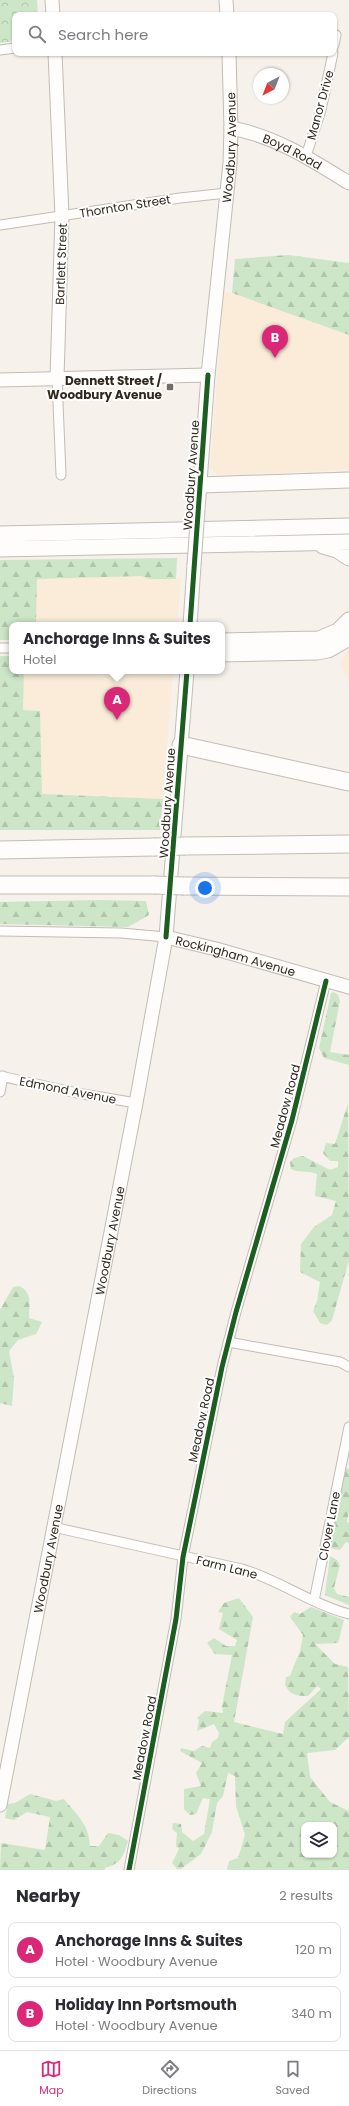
<!DOCTYPE html>
<meta charset="utf-8">
<style>
:root{--surface:#fff;--page:#f2f2f3;--text:#2b2b33;--muted:#7c7c81;--line:#e1e1e2;--accent:#db2777}
body{margin:0;font-family:Poppins,sans-serif;background:var(--page);color:var(--text)}
.controls{position:absolute;right:12px;bottom:12px;display:grid;overflow:hidden;border-radius:8px;box-shadow:0 1px 3px #0004}
.controls button{width:36px;height:36px;display:grid;place-items:center;padding:0;border:0;border-bottom:1px solid var(--line);background:var(--surface);color:var(--text);font:20px sans-serif}
.compass{position:absolute;left:253px;top:68px;width:36px;height:36px;border-radius:50%;background:var(--surface);box-shadow:0 1px 3px #0004;rotate:222deg}
.you{position:absolute;left:205px;top:888px;width:14px;height:14px;margin:-10px;border:3px solid #fff;border-radius:50%;background:#1a73e8;box-shadow:0 0 0 6px #1a73e833}
.badge{display:grid;place-items:center;width:26px;height:26px;border-radius:50%;background:var(--accent);color:#fff;font-size:13px;font-weight:700}
.pin{position:absolute;translate:-50% -33px;filter:drop-shadow(0 1px 2px #0008)}
.pin::after{content:'';position:absolute;top:21px;width:14px;height:12px;background:inherit;clip-path:polygon(0 0,100% 0,50% 100%)}
.popup{position:absolute;left:9px;top:622px;width:216px;height:52px;box-sizing:border-box;display:grid;place-content:center;border-radius:8px;background:var(--surface);filter:drop-shadow(0 1px 3px #0005);font-size:13px;white-space:nowrap;color:var(--muted)}
.popup b{font-size:15px;color:var(--text)}
.popup::after{content:'';position:absolute;left:50%;top:100%;margin-left:-8px;border:8px solid transparent;border-top-color:var(--surface)}
.list{margin:0;padding:0;list-style:none}
h2{display:flex;justify-content:space-between;align-items:center;height:52px;margin:0;padding:0 16px;font-size:17px}
h2 small{font-size:13px;font-weight:400;color:var(--muted)}
.list li{display:grid;grid-template-columns:26px 1fr auto;gap:12px;align-items:center;box-sizing:border-box;height:56px;margin:0 8px 8px;padding:0 8px;border:1px solid var(--line);border-radius:8px}
.list b{display:block;font-size:15px;white-space:nowrap}
.list p{margin:0;font-size:13px;white-space:nowrap;color:var(--muted)}
.list em{font-size:13px;font-style:normal;color:var(--muted)}
.icon{flex:none;width:22px;height:22px;fill:none;stroke:currentColor;stroke-width:2;stroke-linecap:round;stroke-linejoin:round}
.map{position:relative;flex:none;width:349px;height:1870px;overflow:hidden}
.search{position:absolute;background:var(--surface);box-shadow:0 1px 3px #0004;left:12px;right:12px;top:12px;height:44px;display:flex;align-items:center;gap:10px;box-sizing:border-box;padding:0 14px;border-radius:8px;color:var(--muted);font-size:15px}
.sheet{height:180px;background:var(--surface)}
nav{display:flex;justify-content:space-around;align-items:center;box-sizing:border-box;height:56px;border-top:1px solid var(--line);background:var(--surface);font-size:11px;color:var(--muted)}
nav a{display:grid;justify-items:center;gap:2px}
nav .on{color:var(--accent)}
.map>svg:first-child{display:block}
.built{fill:#faecd9}
.forest{fill:url(#forest-firs);fill-rule:evenodd}
.park{fill:url(#park-crowns)}
.lines{fill:none;stroke-linecap:round;stroke-linejoin:round}
.street-casing{stroke:#c2bcb4;stroke-width:11}
.secondary-casing{stroke:#c2bcb4;stroke-width:15}
.primary-casing{stroke:#c2bcb4;stroke-width:17}
.highway-casing{stroke:#c2bcb4;stroke-width:19}
.street{stroke:#fefdfc;stroke-width:9}
.secondary{stroke:#fefdfc;stroke-width:13}
.primary{stroke:#fefdfc;stroke-width:15}
.highway{stroke:#fefdfc;stroke-width:17}
.secondary-bridge-casing{stroke:#c2bcb4;stroke-width:15;stroke-linecap:butt}
.highway-bridge-casing{stroke:#c2bcb4;stroke-width:19;stroke-linecap:butt}
.secondary-bridge{stroke:#fefdfc;stroke-width:13}
.highway-bridge{stroke:#fefdfc;stroke-width:17}
.cycleway-casing{stroke:#fff;stroke-width:8}
.cycleway{stroke:#1b5e20;stroke-width:5}
.poi-dot{fill:#766e65;stroke:#fff;stroke-width:1.5}
.labels{text-anchor:middle;dominant-baseline:central;stroke-width:4;stroke-linejoin:round;paint-order:stroke}
.street-label{font-size:12px;fill:#31281d;stroke:#fff}
.poi-label{font-size:12px;font-weight:bold;fill:#31281d;stroke:#fff;text-anchor:end}
</style>
<div class="map">
<svg width="349" height="1870" viewBox="0 0 349 1870">
<defs>
<pattern id="forest-firs" width="22" height="20" patternUnits="userSpaceOnUse"><rect width="22" height="20" fill="#cde6c7"/><path d="M5 1l3.5 6h-7zM16 11l3.5 6h-7z" fill="#b0c5aa"/></pattern>
<pattern id="park-crowns" width="20" height="18" patternUnits="userSpaceOnUse"><rect width="20" height="18" fill="#cde6c7"/><path d="M2 6a3 3 0 1 1 6 0M12 15a3 3 0 1 1 6 0" fill="none" stroke="#b0c5aa"/></pattern>
</defs>
<rect width="100%" height="100%" fill="#f6f1eb"/>
<path class="built" d="M 224,292 L 232,293 L 349,335 L 349,470 L 219,475 L 210,468 Z
M 142,576 L 148,579 L 181,578 L 177,625 L 36,625 L 37,579 Z
M 349,646 L 349,686 L 341,663 Z
M 24,671 L 173,671 L 163,799 L 42,794 L 40,711 L 23,710 Z"/>
<path class="forest" d="M 288,255 L 349,263 L 349,335 L 232,293 L 235,259 Z
M 177,558 L 176,579 L 148,579 L 142,576 L 37,579 L 36,625 L 12,625 L 12,640 L 0,640 L 0,560 Z
M 0,656 L 12,656 L 12,671 L 24,671 L 23,710 L 40,711 L 42,794 L 163,799 L 160,830 L 0,830 Z
M 101,900 L 146,901 L 149,915 L 128,927 L 0,924 L 0,902 Z
M 334,992 L 338,995 L 340,1001 L 330,1052 L 349,1055 L 349,1065 L 324,1058 L 319,1048 L 331,993 Z
M 348,1103 L 349,1260 L 332,1320 L 327,1325 L 320,1323 L 313,1311 L 317,1301 L 320,1282 L 300,1272 L 301,1244 L 314,1227 L 332,1215 L 336,1201 L 315,1196 L 317,1174 C 306,1170 299,1173 291,1169 L 290,1162 L 294,1158 L 303,1156 L 330,1170 L 338,1167 L 338,1161 L 330,1161 L 323,1153 L 326,1143 L 335,1144 Z
M 19,1286 C 33,1292 29,1305 29,1318 L 42,1322 L 36,1334 L 18,1340 L 9,1351 L 14,1378 L 12,1406 L 0,1403 L 0,1310 L 13,1287 Z
M 346,1468 L 349,1469 L 349,1511 L 347,1522 L 349,1523 L 349,1543 L 346,1542 L 340,1550 L 329,1548 Z
M 330,1556 L 337,1560 L 340,1565 L 334,1588 L 337,1594 L 349,1597 L 349,1605 L 325,1595 Z
M 239,1598 L 253,1617 L 234,1722 L 283,1734 L 285,1722 L 321,1689 L 317,1686 L 308,1696 C 297,1696 290,1695 285,1685 L 286,1677 L 290,1676 L 300,1651 L 303,1635 L 290,1617 L 294,1612 L 300,1614 L 311,1607 L 344,1620 L 338,1643 L 315,1644 L 335,1664 L 348,1667 L 349,1737 L 335,1750 L 307,1753 L 310,1777 L 330,1802 L 349,1811 L 349,1870 L 227,1870 L 229,1861 L 238,1858 L 245,1835 L 236,1806 L 235,1776 L 228,1773 L 223,1796 L 217,1803 L 212,1832 L 201,1854 L 181,1869 L 177,1869 L 172,1863 L 179,1849 L 176,1846 L 177,1833 L 172,1829 L 173,1823 L 181,1824 L 182,1832 L 193,1841 L 204,1834 L 210,1799 L 203,1798 L 196,1814 L 190,1815 L 184,1809 L 184,1789 L 201,1786 L 196,1773 L 202,1763 L 180,1751 L 181,1748 L 194,1751 L 202,1746 L 210,1748 L 212,1742 L 218,1738 L 219,1733 L 214,1724 L 197,1731 L 199,1720 L 197,1718 L 205,1711 L 223,1713 L 222,1706 L 232,1655 L 215,1654 L 207,1643 L 214,1638 L 226,1646 L 235,1646 L 237,1640 L 219,1629 L 223,1613 L 218,1612 L 224,1603 ZM 304,1825 L 334,1825 L 334,1855 L 304,1855 Z
M 30,1794 L 56,1801 L 64,1799 C 77,1815 89,1824 90,1846 L 99,1846 L 108,1833 L 119,1835 L 128,1841 C 124,1855 121,1864 105,1868 L 105,1870 L 0,1870 L 1,1843 L 45,1850 L 50,1817 L 27,1812 L 14,1820 L 5,1818 L 8,1804 L 15,1803 Z"/>
<path class="park" d="M 0,0 L 37,0 L 38,15 L 15,15 L 15,41 L 0,43 Z"/>
<g class="lines">
<g class="street-casing">
<path id="street" d="M 334,45 L 336,35
M 0,50 L 15,48
M 306,156 L 321,110 L 333,53
M 0,225 L 180,198 L 227,193
M 57,378 L 61,475
M 0,648 L 12,648
M 0,931 L 121,933 L 166,937
M 0,1076 L 77,1093 L 136,1103
M 0,1092 L 3,1076
M 228,1342 L 340,1362 L 349,1367
M 53,1527 L 242,1569 C 279,1580 311,1604 349,1614
M 314,1601 L 349,1427
M 129,1870 L 176,1619 L 183,1557 L 222,1367 L 236,1312 L 292,1120 L 326,981"/>
</g>
<g class="secondary-casing">
<g id="secondary">
<path d="M 52,0 L 53,15"/>
<path d="M 226,0 L 227,15"/>
<path d="M 55,53 L 62,216 L 57,378"/>
<path id="s1" d="M 231,128 C 275,136 312,160 349,183"/>
<path d="M 0,380 L 208,375"/>
<path id="s2" d="M 198,509 L 208,375 L 230,163 L 231,128 L 229,53"/>
<path d="M 190,625 L 194,565"/>
<path id="s3" d="M 166,937 L 216,949 L 349,987"/>
<path id="s4" d="M 0,1805 L 136,1103 L 166,937 L 187,671"/>
</g>
</g>
<g class="primary-casing">
<path id="primary" d="M 200,485 L 349,480
M 0,534 L 349,526
M 323,546 L 337,550 L 349,558
M 0,549 L 349,542
M 222,641 L 319,639 L 338,631 L 349,620
M 222,654 L 317,652 L 328,650 L 349,638"/>
</g>
<g class="highway-casing">
<path id="highway" d="M 181,745 L 349,782
M 185,846 L 349,844
M 0,850 L 154,847
M 0,885 L 154,885
M 184,886 L 349,887"/>
</g>
<use href="#street" class="street"/>
<use href="#secondary" class="secondary"/>
<use href="#primary" class="primary"/>
<use href="#highway" class="highway"/>
<g class="secondary-bridge-casing">
<path id="secondary-bridge" d="M 194,565 L 198,509"/>
</g>
<g class="highway-bridge-casing">
<path id="highway-bridge" d="M 154,847 L 185,846
M 154,885 L 184,886"/>
</g>
<use href="#secondary-bridge" class="secondary-bridge"/>
<use href="#highway-bridge" class="highway-bridge"/>
<g class="cycleway-casing">
<path id="cycleway" d="M 190,625 L 208,375
M 166,937 L 187,671
M 129,1870 L 176,1619 L 183,1557 L 222,1367 L 236,1312 L 292,1120 L 326,981"/>
</g>
<use href="#cycleway" class="cycleway"/>
</g>
<rect class="poi-dot" x="166" y="383" width="8" height="8" rx="2"/>
<g class="labels">
<g class="street-label">
<text transform="translate(320 105) rotate(-75)">Manor Drive</text>
<text stroke="none"><textPath href="#s2" startOffset="363">Woodbury Avenue</textPath></text>
<text stroke="none"><textPath href="#s1" startOffset="66">Boyd Road</textPath></text>
<text transform="translate(125 206) rotate(-9)">Thornton Street</text>
<text transform="translate(61 264) rotate(-88)">Bartlett Street</text>
<text transform="translate(191 475) rotate(-86)">Woodbury Avenue</text>
<text transform="translate(167 803) rotate(-86)">Woodbury Avenue</text>
<text stroke="none"><textPath href="#s3" startOffset="72">Rockingham Avenue</textPath></text>
<text transform="translate(68 1090) rotate(11)">Edmond Avenue</text>
<text transform="translate(285 1106) rotate(-75)">Meadow Road</text>
<text stroke="none"><textPath href="#s4" startOffset="575">Woodbury Avenue</textPath></text>
<text transform="translate(201 1420) rotate(-78)">Meadow Road</text>
<text transform="translate(329 1526) rotate(-79)">Clover Lane</text>
<text stroke="none"><textPath href="#s4" startOffset="251">Woodbury Avenue</textPath></text>
<text transform="translate(227 1567) rotate(14)">Farm Lane</text>
<text transform="translate(144 1738) rotate(-79)">Meadow Road</text>
</g>
<g class="poi-label">
<text x="162" y="380">Dennett Street /<tspan x="162" dy="14">Woodbury Avenue</tspan></text>
</g>
</g>
</svg>
<div class="controls">
<button><svg class="icon" aria-label="layers" viewBox="0 0 24 24"><path d="M12 4l9 5-9 5-9-5zM3 14l9 5 9-5"/></svg></button>
</div>
<svg class="compass" viewBox="-18 -18 36 36"><path d="M0-13l5 13h-10z" fill="#e53935"/><path d="M0 13l5-13h-10z" fill="#7c7c81"/></svg>
<div class="you"></div>
<div class="pin badge" style="left:117px;top:720px">A</div>
<div class="popup"><b>Anchorage Inns &amp; Suites</b>Hotel</div>
<div class="pin badge" style="left:275px;top:358px">B</div>
<div class="search"><svg class="icon" aria-label="search" viewBox="0 0 24 24"><circle cx="10" cy="10" r="6"/><path d="M15 15l6 6"/></svg>Search here</div>
</div>
<section class="sheet">
<h2>Nearby<small>2 results</small></h2>
<ul class="list">
<li><span class="badge">A</span><div><b>Anchorage Inns &amp; Suites</b><p>Hotel · Woodbury Avenue</p></div><em>120 m</em></li>
<li><span class="badge">B</span><div><b>Holiday Inn Portsmouth</b><p>Hotel · Woodbury Avenue</p></div><em>340 m</em></li>
</ul>
</section>
<nav>
<a class="on"><svg class="icon" aria-label="map" viewBox="0 0 24 24"><path d="M3 6l6-2 6 2 6-2v14l-6 2-6-2-6 2zM9 4v14M15 6v14"/></svg>Map</a>
<a><svg class="icon" aria-label="directions" viewBox="0 0 24 24"><path d="M12 3l9 9-9 9-9-9zM9 14v-3h6M13 9l2 2-2 2"/></svg>Directions</a>
<a><svg class="icon" aria-label="saved" viewBox="0 0 24 24"><path d="M7 4h10v16l-5-4-5 4z"/></svg>Saved</a>
</nav>
